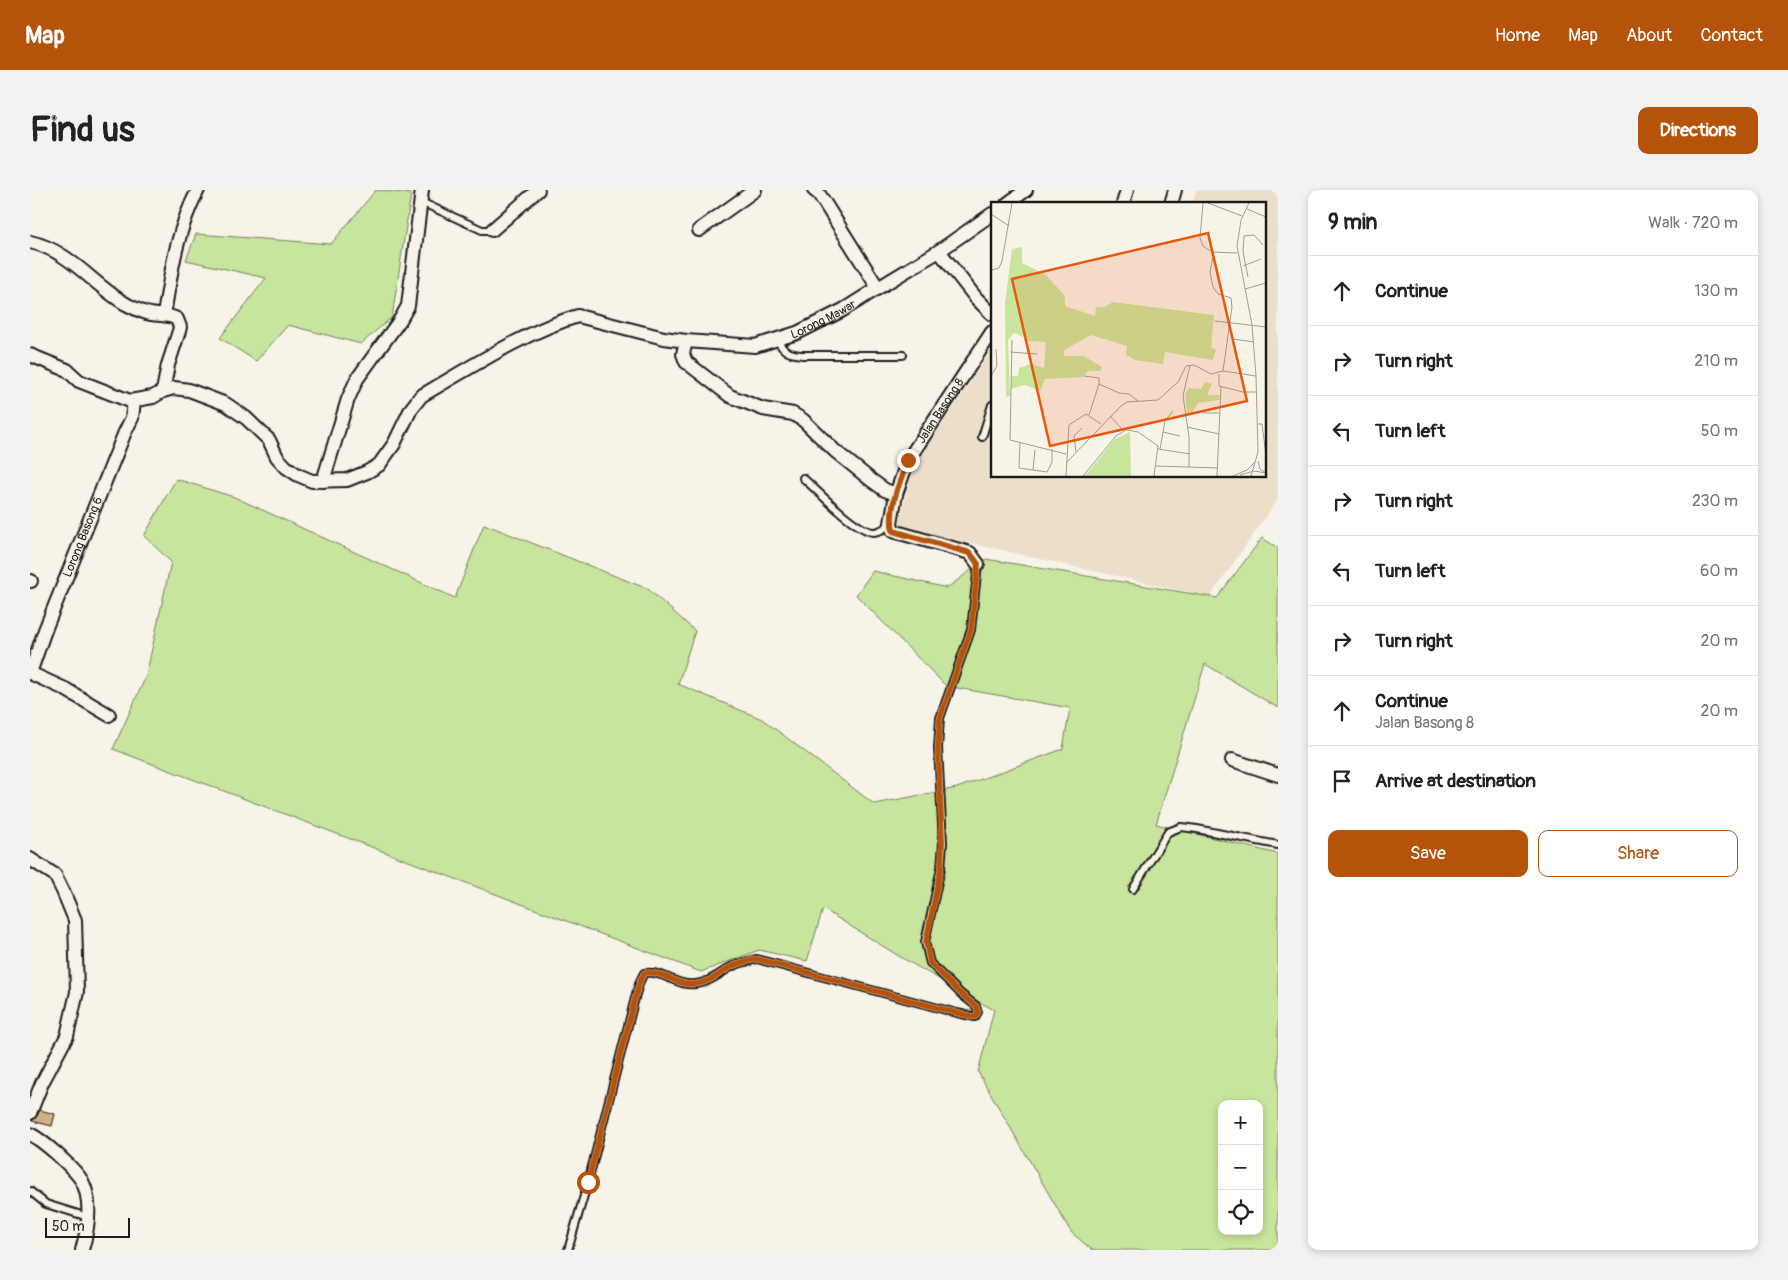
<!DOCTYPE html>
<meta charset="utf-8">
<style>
:root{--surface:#fff;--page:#f2f2f2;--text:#222;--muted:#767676;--line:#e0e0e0;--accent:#b45309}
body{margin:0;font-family:Pangolin,sans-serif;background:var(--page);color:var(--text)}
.controls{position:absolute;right:15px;bottom:15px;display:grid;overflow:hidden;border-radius:10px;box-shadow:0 2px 8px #0003}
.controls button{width:45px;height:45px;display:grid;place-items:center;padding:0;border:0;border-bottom:1px solid var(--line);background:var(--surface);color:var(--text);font:25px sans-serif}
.scale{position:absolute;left:15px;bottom:12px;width:85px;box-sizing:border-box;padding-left:5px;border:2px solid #1c1c1c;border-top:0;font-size:14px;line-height:18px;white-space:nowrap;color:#1c1c1c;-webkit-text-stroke:4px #f7f3e8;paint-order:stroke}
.stop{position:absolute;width:15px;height:15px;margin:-11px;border:4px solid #b45309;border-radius:50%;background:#fff}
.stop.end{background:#b45309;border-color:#fff;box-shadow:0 1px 5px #0008}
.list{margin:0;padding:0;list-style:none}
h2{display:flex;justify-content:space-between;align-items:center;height:65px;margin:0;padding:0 20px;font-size:21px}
h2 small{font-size:16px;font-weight:400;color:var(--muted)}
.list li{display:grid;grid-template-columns:32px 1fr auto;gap:15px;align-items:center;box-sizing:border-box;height:70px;padding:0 20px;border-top:1px solid var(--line)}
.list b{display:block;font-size:19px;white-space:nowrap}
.list p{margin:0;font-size:16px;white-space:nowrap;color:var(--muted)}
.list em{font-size:16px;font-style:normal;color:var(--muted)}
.actions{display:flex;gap:10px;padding:15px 20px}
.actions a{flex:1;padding:11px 0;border:1px solid var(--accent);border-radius:10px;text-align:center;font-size:18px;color:var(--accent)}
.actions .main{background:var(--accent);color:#fff}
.icon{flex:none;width:28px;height:28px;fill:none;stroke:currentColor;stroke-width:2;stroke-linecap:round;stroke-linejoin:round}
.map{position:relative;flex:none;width:1248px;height:1060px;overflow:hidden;border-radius:10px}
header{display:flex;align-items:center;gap:30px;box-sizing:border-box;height:70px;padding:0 25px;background:var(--accent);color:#fff}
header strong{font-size:24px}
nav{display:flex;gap:28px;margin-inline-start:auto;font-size:18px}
.intro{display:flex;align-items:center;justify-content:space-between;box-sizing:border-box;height:120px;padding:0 30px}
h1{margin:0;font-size:35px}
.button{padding:12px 22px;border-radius:10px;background:var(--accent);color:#fff;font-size:18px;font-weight:700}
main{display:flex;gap:30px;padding:0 30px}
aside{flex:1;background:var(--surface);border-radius:10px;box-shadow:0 2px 8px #0003}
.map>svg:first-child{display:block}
.built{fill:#ecdfca}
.green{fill:#c7e59d;stroke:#72805c;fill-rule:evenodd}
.building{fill:#d1af84;stroke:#1c1c1c}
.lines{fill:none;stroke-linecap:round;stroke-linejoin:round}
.service-casing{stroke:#1c1c1c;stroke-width:10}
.minor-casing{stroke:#1c1c1c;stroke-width:16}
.service{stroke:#f7f3e8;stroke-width:6}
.minor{stroke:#f7f3e8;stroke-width:12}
.route{stroke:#b45309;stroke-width:6}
.labels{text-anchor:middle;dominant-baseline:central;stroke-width:4;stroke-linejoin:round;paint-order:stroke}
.street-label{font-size:12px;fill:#1c1c1c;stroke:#f7f3e8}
.inset-road{fill:none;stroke:#9f9d96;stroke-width:1}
.view{fill:#e8590c;fill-opacity:0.15;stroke:#e8590c;stroke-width:2.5}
.inset-edge{fill:none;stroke:#1c1c1c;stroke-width:2.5}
</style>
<header>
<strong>Map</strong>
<nav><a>Home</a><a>Map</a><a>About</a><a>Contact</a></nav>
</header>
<div class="intro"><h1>Find us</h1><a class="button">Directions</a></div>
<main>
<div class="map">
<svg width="1248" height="1060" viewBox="0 0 1248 1060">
<rect width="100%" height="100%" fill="#f7f3e8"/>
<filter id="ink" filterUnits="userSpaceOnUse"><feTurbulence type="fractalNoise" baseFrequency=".02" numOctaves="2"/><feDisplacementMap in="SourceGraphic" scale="10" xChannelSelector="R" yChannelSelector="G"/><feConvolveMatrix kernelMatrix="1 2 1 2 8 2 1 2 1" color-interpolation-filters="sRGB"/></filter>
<g filter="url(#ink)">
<path class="built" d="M 1166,0 L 1248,0 L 1248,309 L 1180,407 L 868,337 L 883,277 L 962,159 L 962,286 L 1234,286 L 1234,14 L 1163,14 Z"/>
<path class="green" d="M 346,0 L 381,4 L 362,127 L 331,154 L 258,135 L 226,171 L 190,148 L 236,88 L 156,70 L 166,44 L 301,54 Z
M 146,289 L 204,307 L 425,408 L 454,334 L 618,399 L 665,441 L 648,494 L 732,529 L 844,614 L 927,598 L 1033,559 L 1040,518 L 916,496 L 826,405 L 843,381 L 917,398 L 956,369 L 1187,408 L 1232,348 L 1248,358 L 1248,518 L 1175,474 L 1126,634 L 1248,664 L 1248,1060 L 1062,1060 L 1041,1042 L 948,882 L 964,820 L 872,768 L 793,719 L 777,771 L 729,760 L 671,782 L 83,559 L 116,486 L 141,372 L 114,346 ZM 1192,914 L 1229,914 L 1229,1041 L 1192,1041 Z"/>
<path class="building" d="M 10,920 L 25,924 L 22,936 L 2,931 L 7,926 Z"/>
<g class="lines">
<g class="service-casing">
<path id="service" d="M 391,12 L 452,40 L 462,40
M 747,149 C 753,162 759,164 773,165 L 873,165
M 952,247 L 962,215
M 773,288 C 787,300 827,342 844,342 C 851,342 856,337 861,333
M 1103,699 L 1138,642 L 1151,637 L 1167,639 L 1248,655
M 0,1001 L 16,1014 L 58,1027
M 538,1060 L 558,992 L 606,804 L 610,791 L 614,783 C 633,780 647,797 666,794 C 679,793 690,783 701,777 C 709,773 718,771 727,769 L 927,823 L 945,827 L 948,822 L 946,816 L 931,804 L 900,773 L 895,752 L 911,678 L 913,653 L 908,558 L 910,528 L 941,440 L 948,374"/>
</g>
<g class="minor-casing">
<g id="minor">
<path d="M 784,0 L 789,4 L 848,98"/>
<path d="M 977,14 L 996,0"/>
<path d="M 1093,14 L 1097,0"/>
<path d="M 1141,14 L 1145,0"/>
<path d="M 462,40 L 508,0"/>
<path d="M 669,40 L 725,0"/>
<path d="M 0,52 C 39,60 63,95 96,114 C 104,118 113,123 121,124 C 130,126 139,124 147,129 L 150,137 L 149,141 L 138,175 L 133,201"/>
<path d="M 909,61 L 946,108 L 962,124"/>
<path d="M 134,125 C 141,82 147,39 168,0"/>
<path d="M 656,151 L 653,164 L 656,172 L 700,206 L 733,219 L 763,224 L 773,230 L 805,261 L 841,290 L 855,300 L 866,304 L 861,333 L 863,341 L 940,363 L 948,374"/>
<path id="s1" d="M 0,165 L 37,180 L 49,191 L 100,211 L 123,207 L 133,201 L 144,198 L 159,200 L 196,214 L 216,228 L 239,250 L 247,267 L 256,277 L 268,285 L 282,291 L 317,290 L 337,282 L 349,275 L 364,254 L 381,219 L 391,206 C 438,179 496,141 548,126 L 634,148 L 656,151 L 725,156 L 767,143 L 813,120 L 848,98 L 909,61 L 962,24"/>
<path d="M 293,291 L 318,209 L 327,189 L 370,130 L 378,116 L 392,0"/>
<path id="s2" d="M 866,304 L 878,270 L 962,142"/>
<path d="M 0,391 L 1,391"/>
<path id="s3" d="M 0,483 L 15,440 L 95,242 L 102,228 L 104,211"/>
<path d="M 0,483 L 35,499 L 79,525"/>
<path d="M 1202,570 L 1248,585"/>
<path d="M 0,669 L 25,685 L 33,701 L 45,730 L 47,802 L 37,846 L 12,893 L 0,923"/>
<path d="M 0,944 C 10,949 20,958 28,965 C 36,973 46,981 52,991 C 63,1012 58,1039 52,1060"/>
</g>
</g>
<use href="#service" class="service"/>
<use href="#minor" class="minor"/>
</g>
</g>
<g class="lines" filter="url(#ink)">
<path class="route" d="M 558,992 L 606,804 L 610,791 L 614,783 C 633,780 647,797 666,794 C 679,793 690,783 701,777 C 709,773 718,771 727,769 L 927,823 L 945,827 L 948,822 L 946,816 L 931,804 L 900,773 L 896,752 L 911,678 L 912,652 L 908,558 L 910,528 L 941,440 L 948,374 L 940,363 L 863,341 C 858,317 870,291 878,270"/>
</g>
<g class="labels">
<g class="street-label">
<text stroke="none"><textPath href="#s1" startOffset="912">Lorong Mawar</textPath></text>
<text stroke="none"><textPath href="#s2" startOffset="95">Jalan Basong 8</textPath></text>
<text stroke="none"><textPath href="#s3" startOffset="146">Lorong Basong 6</textPath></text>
</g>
</g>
<g transform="translate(961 12)">
<rect width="275" height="275" fill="#f7f3e8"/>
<path d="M 31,45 L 31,61 L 54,72 L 74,94 L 74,104 L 104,114 L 105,105 L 113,105 L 122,100 L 223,113 L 220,145 L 225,148 L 222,158 L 174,150 L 172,162 L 144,158 L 135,153 L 136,144 L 100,133 L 73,148 L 73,154 L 93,154 L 111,165 L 109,169 L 97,169 L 92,175 L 54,177 L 49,189 L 34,183 L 20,187 L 21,174 L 27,174 L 28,166 L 40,162 L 53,166 L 55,140 L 34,139 L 33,135 L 23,131 L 17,138 L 19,194 L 15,195 L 14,101 L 21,47 ZM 214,180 L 221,182 L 216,193 L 229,193 L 228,198 L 207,201 L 201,211 L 196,212 L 194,192 L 198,186 L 210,187 ZM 139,230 L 140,274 L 94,274 L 124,237 Z" fill="#c7e59d"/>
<path class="inset-road" d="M 212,1 L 209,36 L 212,44 L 221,50 L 246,51M 217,1 L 251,14M 258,1 L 250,18 L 246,44 L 261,123 L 265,174 L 267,250 L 260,274M 256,7 L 275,15M 0,12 L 18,24M 223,50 L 219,70 L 222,85 L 227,92 L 240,96 L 241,105 L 232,169M 252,64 L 270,57M 0,68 L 8,66 L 11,59 L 21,1M 257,75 L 252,50 L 253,34 L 263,33 L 272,43M 254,87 L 275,81M 224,119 L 275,125M 242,137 L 263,140M 21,138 L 19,238 L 75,252M 19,150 L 46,152M 228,172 L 228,184 L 252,190 L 265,190M 0,174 L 6,164 L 5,147M 93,174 L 108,176 L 108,182 L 128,191 L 138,192 L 147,199M 212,211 L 228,211M 98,213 L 108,182M 119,214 L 131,227 L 147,230 L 167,244 L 163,274M 267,222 L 271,222 L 275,253M 196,225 L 228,232M 172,230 L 189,234M 29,241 L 28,266 L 56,270 L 61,260 L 61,247M 167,247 L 199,252M 169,247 L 174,219 L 182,209M 85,250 L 83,234 L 91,226M 267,259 L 269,267 L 275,271M 75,261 L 130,204 L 136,200 L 167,198 L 187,180 L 195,164 L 203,163 L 220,172 L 232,169 L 265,174M 165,264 L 227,266M 198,265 L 198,235 L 192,194 L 199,163M 42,268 L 44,248M 249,273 L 263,269 L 275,271M 75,274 L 78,223 L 95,212 L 110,222M 92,274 L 125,234 L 135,228M 226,274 L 230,184M 242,274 L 256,268 L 264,260"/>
<path class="view" d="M 217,31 L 256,199 L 59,244 L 21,77 Z"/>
<rect width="275" height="275" class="inset-edge"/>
</g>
</svg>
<div class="controls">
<button>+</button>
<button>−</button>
<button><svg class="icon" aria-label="locate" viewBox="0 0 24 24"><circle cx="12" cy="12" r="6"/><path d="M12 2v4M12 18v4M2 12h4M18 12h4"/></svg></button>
</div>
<div class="scale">50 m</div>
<div class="stop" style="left:558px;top:992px"></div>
<div class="stop end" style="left:878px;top:270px"></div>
</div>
<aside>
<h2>9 min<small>Walk · 720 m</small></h2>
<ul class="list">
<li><svg class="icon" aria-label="ahead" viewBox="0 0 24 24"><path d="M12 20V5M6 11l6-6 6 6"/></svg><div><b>Continue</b></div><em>130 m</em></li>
<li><svg class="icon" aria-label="right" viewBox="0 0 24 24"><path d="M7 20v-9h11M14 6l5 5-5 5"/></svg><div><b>Turn right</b></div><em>210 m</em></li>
<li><svg class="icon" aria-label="left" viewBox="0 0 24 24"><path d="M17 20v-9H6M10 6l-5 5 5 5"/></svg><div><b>Turn left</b></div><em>50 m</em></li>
<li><svg class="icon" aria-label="right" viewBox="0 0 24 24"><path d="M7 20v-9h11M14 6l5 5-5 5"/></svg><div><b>Turn right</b></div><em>230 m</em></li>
<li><svg class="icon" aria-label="left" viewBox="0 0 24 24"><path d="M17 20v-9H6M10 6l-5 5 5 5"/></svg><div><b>Turn left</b></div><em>60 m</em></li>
<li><svg class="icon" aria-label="right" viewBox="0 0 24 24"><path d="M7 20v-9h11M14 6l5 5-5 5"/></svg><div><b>Turn right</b></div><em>20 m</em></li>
<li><svg class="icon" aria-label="ahead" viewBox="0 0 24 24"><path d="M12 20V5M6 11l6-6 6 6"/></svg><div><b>Continue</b><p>Jalan Basong 8</p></div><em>20 m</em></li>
<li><svg class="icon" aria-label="arrive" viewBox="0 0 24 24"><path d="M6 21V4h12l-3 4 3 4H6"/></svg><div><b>Arrive at destination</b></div></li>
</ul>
<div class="actions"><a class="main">Save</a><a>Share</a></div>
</aside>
</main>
